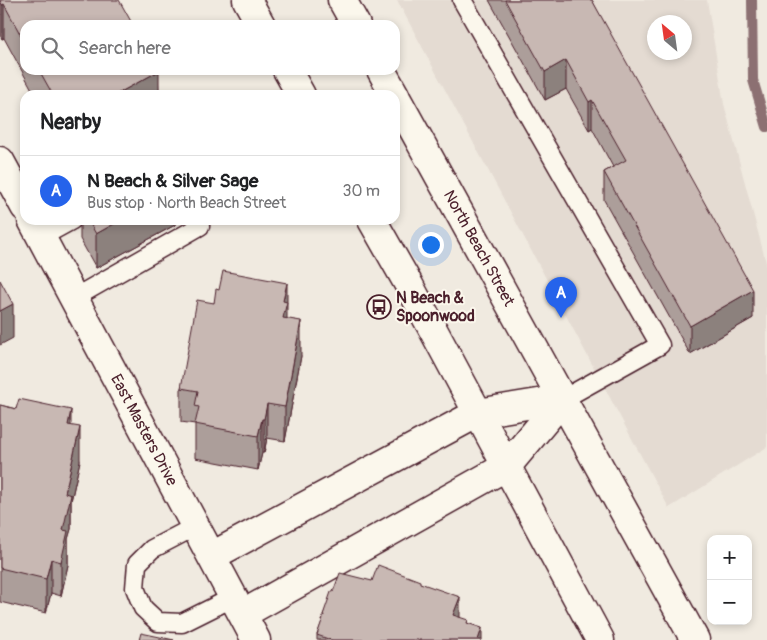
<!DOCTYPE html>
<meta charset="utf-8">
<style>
:root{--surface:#fff;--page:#f6f6f6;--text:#202124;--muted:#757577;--line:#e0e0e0;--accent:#2563eb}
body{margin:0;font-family:Pangolin,sans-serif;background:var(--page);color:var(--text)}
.controls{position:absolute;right:15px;bottom:15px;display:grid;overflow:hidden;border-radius:10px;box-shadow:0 2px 8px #0003}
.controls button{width:45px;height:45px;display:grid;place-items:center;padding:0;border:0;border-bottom:1px solid var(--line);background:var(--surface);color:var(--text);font:25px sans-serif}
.compass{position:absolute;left:647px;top:15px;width:45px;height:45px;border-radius:50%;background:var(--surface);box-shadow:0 2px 8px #0003;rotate:331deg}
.you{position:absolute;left:430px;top:244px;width:18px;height:18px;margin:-12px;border:4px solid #fff;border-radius:50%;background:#1a73e8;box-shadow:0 0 0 8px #1a73e833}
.badge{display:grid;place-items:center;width:32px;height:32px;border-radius:50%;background:var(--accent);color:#fff;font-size:16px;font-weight:700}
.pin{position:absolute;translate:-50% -41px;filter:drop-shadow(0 1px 2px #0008)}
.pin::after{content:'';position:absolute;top:26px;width:18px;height:15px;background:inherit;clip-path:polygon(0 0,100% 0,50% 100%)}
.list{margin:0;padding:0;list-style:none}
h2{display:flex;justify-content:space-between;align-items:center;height:65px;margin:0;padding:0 20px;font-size:21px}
h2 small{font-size:16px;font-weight:400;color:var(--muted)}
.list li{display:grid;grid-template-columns:32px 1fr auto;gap:15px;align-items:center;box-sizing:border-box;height:70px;padding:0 20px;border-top:1px solid var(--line)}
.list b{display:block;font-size:19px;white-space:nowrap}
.list p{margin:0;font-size:16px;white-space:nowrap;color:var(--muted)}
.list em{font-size:16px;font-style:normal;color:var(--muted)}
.icon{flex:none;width:28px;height:28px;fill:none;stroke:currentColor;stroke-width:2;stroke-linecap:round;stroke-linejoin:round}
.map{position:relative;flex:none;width:767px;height:640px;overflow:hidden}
.search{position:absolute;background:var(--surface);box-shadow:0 2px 8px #0003;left:20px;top:20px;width:380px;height:55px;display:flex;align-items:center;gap:12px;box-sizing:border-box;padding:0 18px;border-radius:15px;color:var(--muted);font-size:19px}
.panel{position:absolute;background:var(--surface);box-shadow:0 2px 8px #0003;left:20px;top:90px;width:380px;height:135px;border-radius:15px}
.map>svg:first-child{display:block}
.built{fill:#e4dbd2;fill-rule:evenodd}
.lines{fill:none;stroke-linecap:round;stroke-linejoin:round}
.stream{stroke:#8c6f72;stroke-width:10}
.lane-casing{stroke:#4a1f2b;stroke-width:21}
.street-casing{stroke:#4a1f2b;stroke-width:31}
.secondary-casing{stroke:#4a1f2b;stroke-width:31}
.lane{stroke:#fbf7ec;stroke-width:18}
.street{stroke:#fbf7ec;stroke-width:28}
.secondary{stroke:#fbf7ec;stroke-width:28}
.wall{fill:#ac9e9a;stroke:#4a1f2b}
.shaded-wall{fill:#8c817d;stroke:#4a1f2b}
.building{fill:#c8b8b3;stroke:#4a1f2b}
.labels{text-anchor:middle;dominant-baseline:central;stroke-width:4;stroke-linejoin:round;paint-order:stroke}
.street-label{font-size:16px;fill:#4a1f2b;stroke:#fbf7ec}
.poi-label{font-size:16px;font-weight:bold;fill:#4a1f2b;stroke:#fbf7ec;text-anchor:start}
</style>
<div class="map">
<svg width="767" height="640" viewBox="0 0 767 640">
<rect width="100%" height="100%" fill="#f0eae0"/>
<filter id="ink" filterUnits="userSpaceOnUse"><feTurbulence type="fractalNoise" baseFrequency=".02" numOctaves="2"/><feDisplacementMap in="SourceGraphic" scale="10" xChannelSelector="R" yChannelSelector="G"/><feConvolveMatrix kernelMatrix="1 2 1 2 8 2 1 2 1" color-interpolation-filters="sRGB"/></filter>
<g filter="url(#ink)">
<path class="built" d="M 397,0 L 707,0 L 724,104 L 767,266 L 767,447 L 669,508 ZM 654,22 L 684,22 L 684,52 L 654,52 Z"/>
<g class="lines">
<path class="stream" d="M 752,0 L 753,80 L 767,127"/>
<g class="lane-casing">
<path id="lane" d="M 462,0 L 660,345 L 563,399
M 41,237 L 72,220
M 74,298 L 200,226 L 197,220
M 196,526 L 152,549 L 137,564 L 135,588 L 143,608 L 158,622 L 182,623 L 234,597"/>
</g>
<g class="street-casing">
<g id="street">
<path d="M 0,161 L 25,207"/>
<path id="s1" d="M 32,220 L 256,640"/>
<path d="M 212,556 L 478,413 L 563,399"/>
<path d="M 243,614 L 507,466 L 563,399"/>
</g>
</g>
<g class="secondary-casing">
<g id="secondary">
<path d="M 247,0 L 261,25"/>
<path d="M 342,0 L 356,25"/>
<path d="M 287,70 L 301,95"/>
<path d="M 381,70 L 395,95"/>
<path id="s2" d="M 395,96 L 695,640"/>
<path d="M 372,220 L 409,285 L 600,640"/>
</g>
</g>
<use href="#lane" class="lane"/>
<use href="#street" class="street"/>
<use href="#secondary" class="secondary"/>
</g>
<path class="wall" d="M 0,0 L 25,25 L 25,70 L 158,70 L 159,95 L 35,95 L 4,38 L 2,39 L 0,35 Z
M 489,0 L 592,0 L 753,318 L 690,354 L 604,200 L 604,172 L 613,167 L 592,128 L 589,130 L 566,89 L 545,100 Z
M 80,220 L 175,220 L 175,225 L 96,268 L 80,239 Z
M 219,290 L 287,319 L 301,356 L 285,441 L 267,438 L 264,453 L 262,453 L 258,470 L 195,458 L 195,424 L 181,422 L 181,388 Z
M 0,405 L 16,409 L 71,425 L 80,461 L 71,501 L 71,529 L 68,539 L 68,565 L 61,596 L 51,593 L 46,613 L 0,602 Z
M 372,581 L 420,583 L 460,618 L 468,623 L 482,640 L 317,640 L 317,635 L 323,619 L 323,615 L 333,592 Z"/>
<path class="shaded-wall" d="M 4,4 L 4,38 L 2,39 L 2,5 Z
M 566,60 L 566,89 L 545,100 L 545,72 Z
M 159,71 L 159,95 L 115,95 Z
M 592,100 L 592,128 L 589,130 L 589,102 Z
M 121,220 L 175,220 L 175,225 L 96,268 L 96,234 Z
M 287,283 L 287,336 L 283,352 L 283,301 Z
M 753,290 L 753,318 L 690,354 L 690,326 Z
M 13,304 L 13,338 L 0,345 L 0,311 Z
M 301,321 L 301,356 L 285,441 L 285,407 Z
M 267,404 L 267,438 L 264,453 L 264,419 Z
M 71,410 L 71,444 L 68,425 Z
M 262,419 L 262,453 L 258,470 L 258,436 Z
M 80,427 L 80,461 L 71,501 L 71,529 L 68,539 L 68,565 L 61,596 L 61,562 L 65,493 Z
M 51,559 L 51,593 L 46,613 L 46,579 Z
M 460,597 L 460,631 L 453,615 Z
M 482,628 L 482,640 L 478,640 Z"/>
<path class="building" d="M 0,0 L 119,0 L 133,25 L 25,25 L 25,43 L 4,4 L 2,5 Z
M 505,0 L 592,0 L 753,290 L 690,326 L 604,172 L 626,160 L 592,100 L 589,102 L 566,60 L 545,72 Z
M 39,70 L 158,70 L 159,71 L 115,95 L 53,95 Z
M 88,220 L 121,220 L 96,234 Z
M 223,271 L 287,283 L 283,301 L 287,302 L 283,318 L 301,321 L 285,407 L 267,404 L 264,419 L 262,419 L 258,436 L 195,424 L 199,407 L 195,406 L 198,391 L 181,388 L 197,300 L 214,303 L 216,289 L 219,290 Z
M 0,280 L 13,304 L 0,311 Z
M 19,399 L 71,410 L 68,425 L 80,427 L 65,493 L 71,495 L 63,530 L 68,531 L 61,562 L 51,559 L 46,579 L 0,568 L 0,405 L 16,409 Z
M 378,565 L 420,581 L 420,583 L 460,597 L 453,615 L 468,620 L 467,623 L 482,628 L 478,640 L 331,640 L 317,635 L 324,615 L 323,615 L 331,592 L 333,592 L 340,573 L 372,581 Z
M 141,633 L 174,640 L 139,640 Z"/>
</g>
<defs>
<g id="bus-ring" transform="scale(1.25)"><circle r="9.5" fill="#fbf7ec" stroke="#4a1f2b" stroke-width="1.5"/><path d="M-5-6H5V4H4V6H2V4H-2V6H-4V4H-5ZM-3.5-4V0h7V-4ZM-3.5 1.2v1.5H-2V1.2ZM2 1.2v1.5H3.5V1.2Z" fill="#4a1f2b"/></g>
</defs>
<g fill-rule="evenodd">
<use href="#bus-ring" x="379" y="307"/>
</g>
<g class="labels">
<g class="street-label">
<text stroke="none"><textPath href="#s2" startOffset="174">North Beach Street</textPath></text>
<text stroke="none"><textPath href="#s1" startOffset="238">East Masters Drive</textPath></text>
</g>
<g class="poi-label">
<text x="396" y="298">N Beach &amp;<tspan x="396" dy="18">Spoonwood</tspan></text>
</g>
</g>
</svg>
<div class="controls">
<button>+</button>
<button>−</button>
</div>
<svg class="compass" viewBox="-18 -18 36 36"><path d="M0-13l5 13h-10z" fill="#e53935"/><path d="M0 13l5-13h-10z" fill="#757577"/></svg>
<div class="you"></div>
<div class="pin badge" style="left:561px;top:318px">A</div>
<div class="search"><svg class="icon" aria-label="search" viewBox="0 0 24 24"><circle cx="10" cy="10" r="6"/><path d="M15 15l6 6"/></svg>Search here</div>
<section class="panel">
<h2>Nearby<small></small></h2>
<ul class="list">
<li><span class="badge">A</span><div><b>N Beach &amp; Silver Sage</b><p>Bus stop · North Beach Street</p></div><em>30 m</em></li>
</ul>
</section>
</div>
